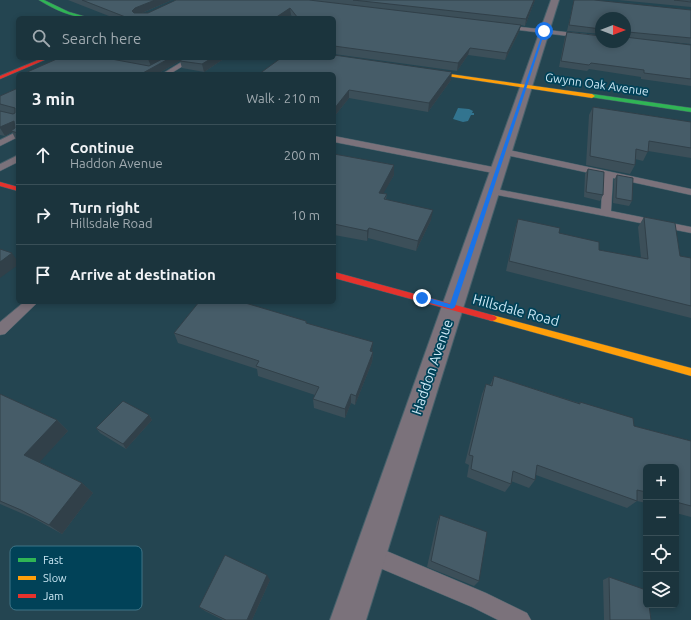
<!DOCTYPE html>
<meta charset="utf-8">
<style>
:root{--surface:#1b343d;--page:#243c44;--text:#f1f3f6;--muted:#a0aab0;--line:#394f57}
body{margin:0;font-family:Ubuntu,sans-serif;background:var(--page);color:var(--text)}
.controls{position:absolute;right:12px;bottom:12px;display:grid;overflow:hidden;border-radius:6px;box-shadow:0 2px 6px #0003}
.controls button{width:36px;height:36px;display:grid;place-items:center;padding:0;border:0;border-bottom:1px solid var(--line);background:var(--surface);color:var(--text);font:20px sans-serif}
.compass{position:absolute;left:595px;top:12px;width:36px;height:36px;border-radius:50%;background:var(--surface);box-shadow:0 2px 6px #0003;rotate:90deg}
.stop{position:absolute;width:12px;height:12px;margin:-9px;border:3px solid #1a73e8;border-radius:50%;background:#fff}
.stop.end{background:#1a73e8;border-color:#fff;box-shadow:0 1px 4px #0008}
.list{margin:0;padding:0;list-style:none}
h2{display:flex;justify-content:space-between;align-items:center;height:52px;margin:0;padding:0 16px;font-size:17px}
h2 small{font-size:13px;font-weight:400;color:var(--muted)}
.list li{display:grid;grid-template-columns:26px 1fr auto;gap:12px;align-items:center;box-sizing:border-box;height:60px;padding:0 16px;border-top:1px solid var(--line)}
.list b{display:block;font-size:15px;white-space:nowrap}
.list p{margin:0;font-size:13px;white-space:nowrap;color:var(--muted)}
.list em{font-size:13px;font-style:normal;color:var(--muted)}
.icon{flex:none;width:22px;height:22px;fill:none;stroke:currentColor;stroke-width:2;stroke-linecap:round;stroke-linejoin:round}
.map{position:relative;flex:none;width:691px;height:620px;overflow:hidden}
.search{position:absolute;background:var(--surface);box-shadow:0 2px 6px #0003;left:16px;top:16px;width:320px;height:44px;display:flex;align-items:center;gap:10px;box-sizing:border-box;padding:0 14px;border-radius:6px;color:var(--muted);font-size:15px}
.panel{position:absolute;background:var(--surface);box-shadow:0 2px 6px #0003;left:16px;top:72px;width:320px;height:232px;border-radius:6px}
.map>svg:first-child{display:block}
.water{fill:#32748f}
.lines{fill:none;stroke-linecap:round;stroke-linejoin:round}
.lane-casing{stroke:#46616b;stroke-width:1}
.street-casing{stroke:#46616b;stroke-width:2}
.fast-casing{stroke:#46616b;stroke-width:1}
.slow-casing{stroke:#46616b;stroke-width:1}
.jam-casing{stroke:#46616b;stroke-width:1}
.lane{fill:#7b727b;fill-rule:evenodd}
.street{fill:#7b727b;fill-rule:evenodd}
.fast{fill:#30b455;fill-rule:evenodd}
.slow{fill:#ff9f0a;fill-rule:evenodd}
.jam{fill:#e5322d;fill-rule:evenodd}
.wall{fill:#3c4f59}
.shaded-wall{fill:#314049}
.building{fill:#465c68;stroke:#314049}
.route{fill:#1a73e8}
.labels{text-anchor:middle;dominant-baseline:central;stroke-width:3.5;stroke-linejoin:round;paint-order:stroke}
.far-street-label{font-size:12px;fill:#cce8f5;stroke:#014258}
.street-label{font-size:14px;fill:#cce8f5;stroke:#014258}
.key{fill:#014258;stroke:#3e7487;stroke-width:1}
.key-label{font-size:11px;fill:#cce8f5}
</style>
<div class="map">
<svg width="691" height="620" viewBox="0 0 691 620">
<rect width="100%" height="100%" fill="#244551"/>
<path class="water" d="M 458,108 L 469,109 L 473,111 L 472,113 L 474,113 L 474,115 L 471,115 L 468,121 L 463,122 L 453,119 Z"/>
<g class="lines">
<g class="lane-casing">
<path id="lane" d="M 503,25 L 601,36 L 601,40 L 501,28 L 500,27 Z
M 188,58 L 196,58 L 170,74 L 162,74 Z
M 18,131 L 18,137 L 0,146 L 0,140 Z
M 334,136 L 498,168 L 503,171 L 498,174 L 334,142 Z
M 504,149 L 691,189 L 691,195 L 613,178 L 611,211 L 691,227 L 691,233 L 487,193 L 486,191 L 491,188 L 601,209 L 603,176 L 501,154 L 500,152 L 501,150 Z
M 18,155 L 18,162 L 0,171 L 0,164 Z
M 24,302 L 38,302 L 5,334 L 0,335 L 0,322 Z
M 370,544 L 486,593 L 527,613 L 531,620 L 498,620 L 472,607 L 363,561 L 360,554 L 363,547 Z"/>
</g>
<g class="street-casing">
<path id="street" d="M 551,0 L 559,0 L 366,620 L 330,620 Z"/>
</g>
<g class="fast-casing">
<path id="fast" d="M 39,0 L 44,0 L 69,12 L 90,18 C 73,18 53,9 39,0 Z
M 592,94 L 691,108 L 691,112 L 590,97 L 589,96 Z"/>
</g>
<g class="slow-casing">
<path id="slow" d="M 422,70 L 592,94 L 595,96 L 592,98 L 420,72 L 420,70 Z
M 492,315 L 691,368 L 691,376 L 489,320 L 487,318 L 489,316 Z"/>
</g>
<g class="jam-casing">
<path id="jam" d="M 43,58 L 49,58 L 0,79 L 0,76 Z
M 0,182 L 18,187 L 18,191 L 0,186 Z
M 334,272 L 492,315 L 495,316 L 497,318 L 495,320 L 492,321 L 334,278 Z"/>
</g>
<use href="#lane" class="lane"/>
<use href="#street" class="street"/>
<use href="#fast" class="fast"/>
<use href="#slow" class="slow"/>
<use href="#jam" class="jam"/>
</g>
<path class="wall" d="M 68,0 L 172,0 L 142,13 L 148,13 L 176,0 L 535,0 L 525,26 L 521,25 L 519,32 L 505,60 L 468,55 L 457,71 L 334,54 L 334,18 L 293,18 L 291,15 L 286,18 L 114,18 Z
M 574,0 L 691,10 L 691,44 L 640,39 L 691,45 L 691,86 L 641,79 L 641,77 L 589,69 L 587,71 L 559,67 L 565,37 L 567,32 L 625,42 L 601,18 L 601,34 L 567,31 Z
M 618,0 L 691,0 L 691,7 Z
M 59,58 L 225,58 L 204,72 L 182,68 L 180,61 L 157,74 L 26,74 L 25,73 Z
M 334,74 L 451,80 L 428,112 L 349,98 L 334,117 Z
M 18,88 L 18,140 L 16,140 L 12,132 L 5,136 L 0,135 L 0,96 Z
M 593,107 L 691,122 L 691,158 L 648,151 L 643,161 L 635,159 L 635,165 L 630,174 L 586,165 L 589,115 Z
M 334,154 L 394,165 L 394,175 L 383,193 L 387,194 L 386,199 L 431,220 L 416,251 L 368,238 L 367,241 L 334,235 Z
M 588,169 L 603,195 L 600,201 L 584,197 L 585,174 Z
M 617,175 L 632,201 L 629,206 L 613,203 L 614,180 Z
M 644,217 L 680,256 L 691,258 L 691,318 L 506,271 L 515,229 L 518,219 L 559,233 L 599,250 L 641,258 L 638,227 Z
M 306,321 L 307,323 L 373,352 L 372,362 L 355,405 L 351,403 L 345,418 L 314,408 L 313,399 L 315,395 L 258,376 L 257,369 L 178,343 L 174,333 Z
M 494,376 L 579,403 L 580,402 L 634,426 L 691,441 L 691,517 L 676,513 L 676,467 L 646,467 L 646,503 L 637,501 L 627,508 L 536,475 L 535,480 L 529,488 L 511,481 L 511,484 L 505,492 L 467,477 L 469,465 L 465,463 L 482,394 L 486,384 L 490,385 Z
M 0,394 L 57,420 L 68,431 L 39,462 L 82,483 L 93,493 L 62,534 L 35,519 L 0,504 Z
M 149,415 L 152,420 L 126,449 L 100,433 L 96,428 Z
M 440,515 L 479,581 L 474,586 L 427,567 L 437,522 Z
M 609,577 L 651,620 L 604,620 L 603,580 Z
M 270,580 L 252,620 L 223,620 L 205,611 L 199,607 Z"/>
<path class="shaded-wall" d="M 155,0 L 172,0 L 137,15 L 134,18 L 132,11 L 135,8 Z
M 534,0 L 535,0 L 525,26 L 526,19 Z
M 290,8 L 291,15 L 286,18 L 275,18 Z
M 521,25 L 519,32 L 505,60 L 507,53 Z
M 470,48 L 468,55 L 457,71 L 458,63 Z
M 150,58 L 166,58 L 151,66 L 148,59 Z
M 170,58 L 185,58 L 157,74 L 141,74 Z
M 212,58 L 225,58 L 204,72 L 202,64 Z
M 452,72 L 451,80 L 428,112 L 429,103 Z
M 349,90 L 349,98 L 334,117 L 334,109 Z
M 14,121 L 18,129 L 11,131 L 12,132 L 5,136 L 0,128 L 0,127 Z
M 394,165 L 394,175 L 378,203 L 379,193 Z
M 433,210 L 431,220 L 416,251 L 418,241 Z
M 369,228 L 368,238 L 367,241 L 367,231 Z
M 12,253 L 18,262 L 18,265 L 0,278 L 0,262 Z
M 373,342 L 372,352 L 370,351 Z
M 373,352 L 372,362 L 355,405 L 356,396 Z
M 351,394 L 351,403 L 345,418 L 345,409 Z
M 149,415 L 152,420 L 126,449 L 123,444 Z
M 57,420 L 68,431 L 37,465 L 24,455 Z
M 82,483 L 93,493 L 62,534 L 49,525 Z
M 267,575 L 270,580 L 252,620 L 247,620 Z"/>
<path class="building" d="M 82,0 L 155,0 L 135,8 L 132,11 L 134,13 L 148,13 L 176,0 L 309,0 L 521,25 L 507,53 L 470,48 L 458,63 L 334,46 L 334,18 L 298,18 L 290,8 L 275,18 L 128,18 Z
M 353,0 L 534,0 L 526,19 Z
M 574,0 L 594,0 L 691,10 L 691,38 L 628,32 L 625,36 L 625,18 L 601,18 L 601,29 L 569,25 Z
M 674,0 L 691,0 L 691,2 Z
M 567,32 L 601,36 L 601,42 L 625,42 L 625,37 L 691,45 L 691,79 L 644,73 L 644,70 L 591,63 L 589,65 L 561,61 Z
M 334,55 L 452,72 L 429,103 L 349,90 L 334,109 L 334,74 L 259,74 L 281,58 L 334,58 Z
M 59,58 L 106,58 L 149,66 L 164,58 L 170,58 L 141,74 L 30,74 L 25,73 Z
M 184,58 L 212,58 L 202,64 L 180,61 Z
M 18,88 L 18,133 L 11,131 L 15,128 L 14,121 L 0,127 L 0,111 L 13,114 L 15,113 L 15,108 L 0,104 L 0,96 Z
M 593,107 L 691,122 L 691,148 L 649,141 L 648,152 L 636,149 L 635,165 L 590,156 Z
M 334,154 L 394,165 L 379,193 L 387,194 L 384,199 L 433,210 L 418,241 L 369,228 L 367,231 L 334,224 Z
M 588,169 L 604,172 L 603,195 L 586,192 Z
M 617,175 L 633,178 L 632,201 L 616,198 Z
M 644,217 L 675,223 L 680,256 L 691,258 L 691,306 L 509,261 L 518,219 L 560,228 L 559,233 L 599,242 L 599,250 L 648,259 Z
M 0,249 L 12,253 L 0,262 Z
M 199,302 L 242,302 L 306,321 L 306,323 L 373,342 L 370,351 L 373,352 L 356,396 L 351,394 L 345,409 L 313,399 L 319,387 L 256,366 L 259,361 L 174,333 Z
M 494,376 L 580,404 L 580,402 L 633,418 L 634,426 L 691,441 L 691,506 L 676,502 L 676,467 L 646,467 L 646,492 L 637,490 L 637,501 L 537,465 L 535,480 L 513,471 L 511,484 L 471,469 L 473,456 L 469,455 L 486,384 L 492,386 Z
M 0,394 L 57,420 L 24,455 L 82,483 L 49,525 L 21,510 L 0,501 Z
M 123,401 L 149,415 L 123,444 L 96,428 Z
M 440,515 L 487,532 L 479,581 L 431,561 Z
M 225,555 L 267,575 L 247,620 L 226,620 L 199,607 Z
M 609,577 L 646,590 L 646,605 L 649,605 L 651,620 L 610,620 Z"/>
<path class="route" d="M 543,31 L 545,31 L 455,307 L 452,309 L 419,300 L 419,297 L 422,296 L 450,304 Z"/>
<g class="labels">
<g class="far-street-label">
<text transform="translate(597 84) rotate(8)">Gwynn Oak Avenue</text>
</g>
<g class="street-label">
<text transform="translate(516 310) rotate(15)">Hillsdale Road</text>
<text transform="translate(432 367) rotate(-71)">Haddon Avenue</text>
</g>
</g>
<rect x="10" y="546" width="132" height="64" rx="6" class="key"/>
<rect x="18" y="558" width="18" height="4" fill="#30b455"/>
<rect x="18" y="576" width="18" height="4" fill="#ff9f0a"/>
<rect x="18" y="594" width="18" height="4" fill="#e5322d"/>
<g class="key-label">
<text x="43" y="564">Fast</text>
<text x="43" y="582">Slow</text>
<text x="43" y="600">Jam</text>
</g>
</svg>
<div class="controls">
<button>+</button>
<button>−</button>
<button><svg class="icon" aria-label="locate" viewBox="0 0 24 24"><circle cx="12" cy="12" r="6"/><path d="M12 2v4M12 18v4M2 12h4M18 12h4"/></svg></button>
<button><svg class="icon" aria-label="layers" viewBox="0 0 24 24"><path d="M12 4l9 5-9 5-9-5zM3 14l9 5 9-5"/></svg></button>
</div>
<svg class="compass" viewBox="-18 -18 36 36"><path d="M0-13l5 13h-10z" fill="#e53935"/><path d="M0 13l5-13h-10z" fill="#a0aab0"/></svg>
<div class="stop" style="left:544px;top:31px"></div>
<div class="stop end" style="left:422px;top:298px"></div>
<div class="search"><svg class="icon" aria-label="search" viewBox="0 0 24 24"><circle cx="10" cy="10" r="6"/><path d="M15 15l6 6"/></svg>Search here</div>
<section class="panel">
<h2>3 min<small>Walk · 210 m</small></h2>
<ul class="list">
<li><svg class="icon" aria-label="ahead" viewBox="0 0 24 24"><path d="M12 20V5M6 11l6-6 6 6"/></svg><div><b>Continue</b><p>Haddon Avenue</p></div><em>200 m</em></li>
<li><svg class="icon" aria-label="right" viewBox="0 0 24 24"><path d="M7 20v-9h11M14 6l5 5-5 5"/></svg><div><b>Turn right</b><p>Hillsdale Road</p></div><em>10 m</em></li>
<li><svg class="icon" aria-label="arrive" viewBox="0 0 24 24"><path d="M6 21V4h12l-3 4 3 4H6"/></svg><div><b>Arrive at destination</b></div></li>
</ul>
</section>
</div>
